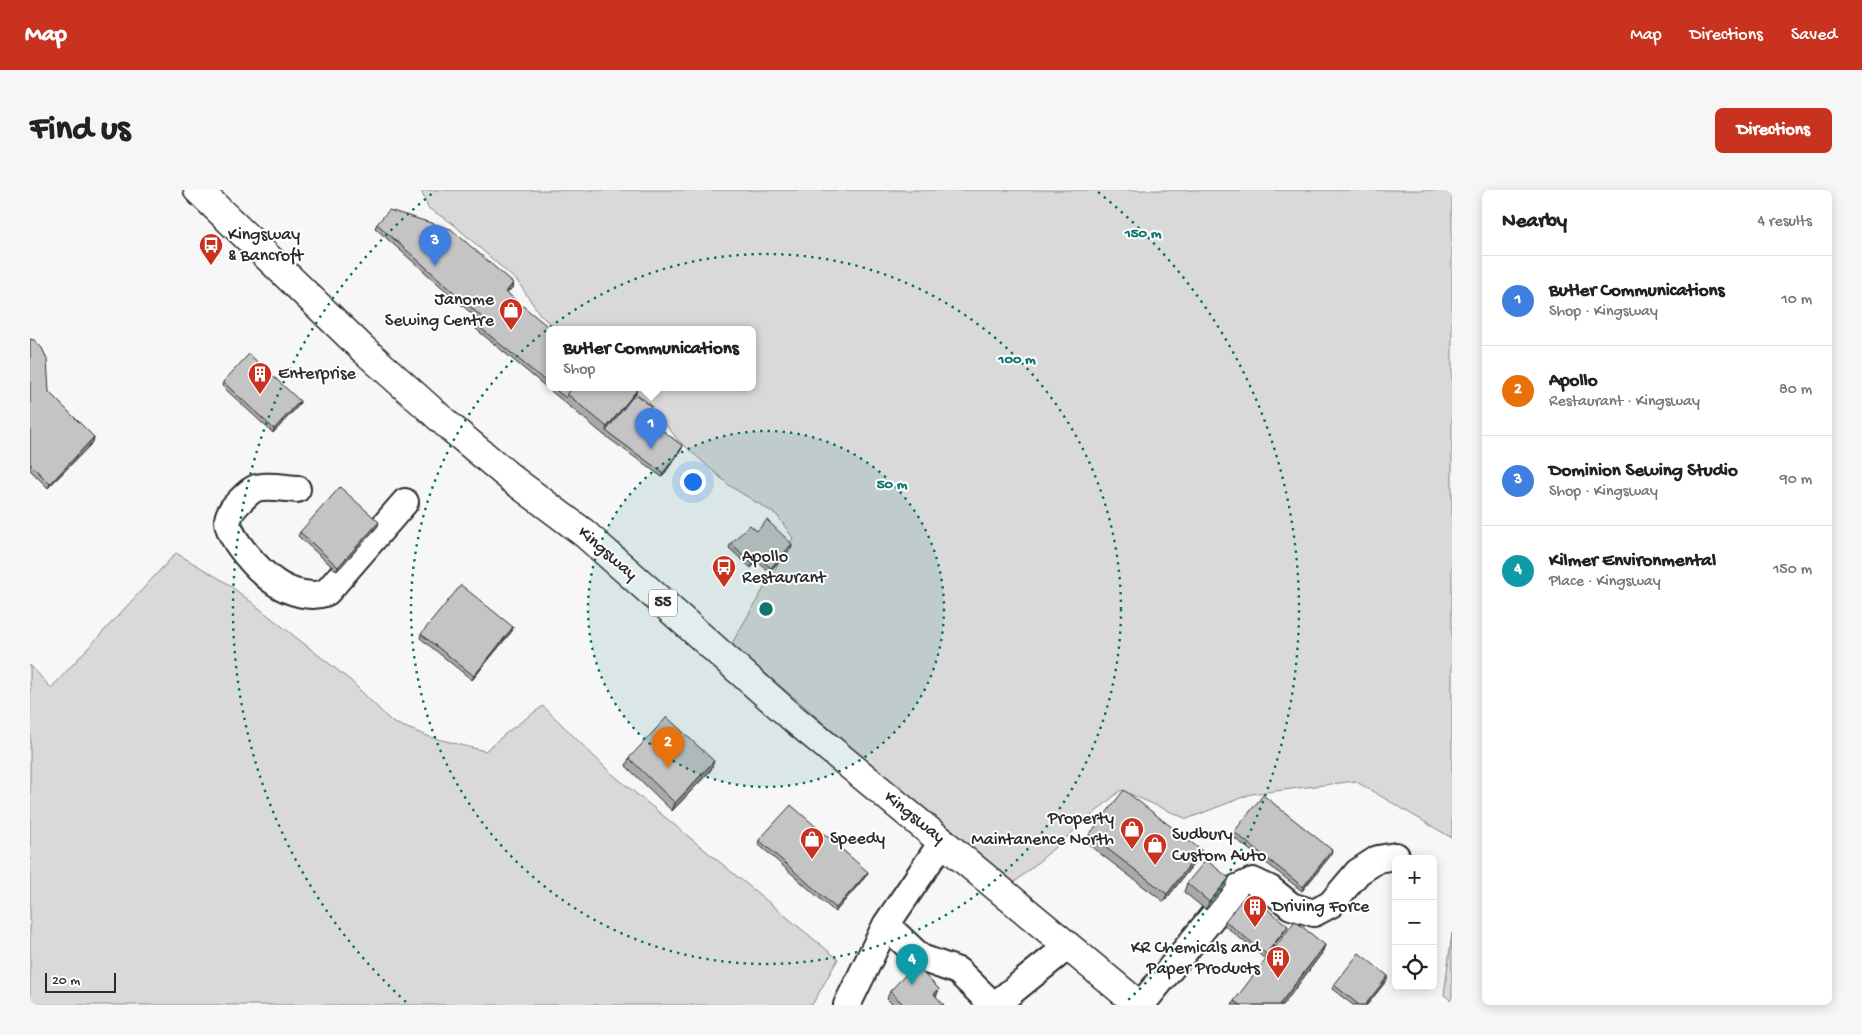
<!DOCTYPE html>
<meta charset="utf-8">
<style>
:root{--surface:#fff;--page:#f6f6f6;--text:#222;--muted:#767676;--line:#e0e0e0;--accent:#c8321e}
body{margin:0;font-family:"Gochi Hand",sans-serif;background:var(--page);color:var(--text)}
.controls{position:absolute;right:15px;bottom:15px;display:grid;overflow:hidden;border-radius:8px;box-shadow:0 2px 12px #0003}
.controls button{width:45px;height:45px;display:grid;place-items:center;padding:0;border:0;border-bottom:1px solid var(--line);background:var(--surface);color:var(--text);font:25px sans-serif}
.scale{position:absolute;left:15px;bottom:12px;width:71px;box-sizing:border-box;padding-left:5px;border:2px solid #2b2b2b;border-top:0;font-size:14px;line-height:18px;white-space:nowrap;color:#2b2b2b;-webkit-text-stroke:4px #fff;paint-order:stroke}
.you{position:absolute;left:662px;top:291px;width:18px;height:18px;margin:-12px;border:4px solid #fff;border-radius:50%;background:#1a73e8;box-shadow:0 0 0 8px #1a73e833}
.badge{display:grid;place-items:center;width:32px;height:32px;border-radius:50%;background:var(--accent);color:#fff;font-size:16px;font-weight:700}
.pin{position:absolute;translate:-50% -41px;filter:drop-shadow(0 1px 2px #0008)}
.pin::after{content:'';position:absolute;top:26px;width:18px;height:15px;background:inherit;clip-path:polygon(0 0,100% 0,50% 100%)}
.popup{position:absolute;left:516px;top:136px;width:210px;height:65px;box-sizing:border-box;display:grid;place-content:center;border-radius:8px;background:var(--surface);filter:drop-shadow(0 1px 4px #0005);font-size:16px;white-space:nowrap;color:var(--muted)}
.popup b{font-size:19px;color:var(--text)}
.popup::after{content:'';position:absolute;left:50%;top:100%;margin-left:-10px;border:10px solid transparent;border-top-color:var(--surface)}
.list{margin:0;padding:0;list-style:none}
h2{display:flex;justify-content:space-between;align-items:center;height:65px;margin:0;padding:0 20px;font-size:21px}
h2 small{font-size:16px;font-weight:400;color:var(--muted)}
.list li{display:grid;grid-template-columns:32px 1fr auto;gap:15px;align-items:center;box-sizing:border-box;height:90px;padding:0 20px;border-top:1px solid var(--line)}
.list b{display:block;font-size:19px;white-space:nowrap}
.list p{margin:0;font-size:16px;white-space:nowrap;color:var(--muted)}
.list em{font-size:16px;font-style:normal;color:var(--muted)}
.icon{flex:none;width:28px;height:28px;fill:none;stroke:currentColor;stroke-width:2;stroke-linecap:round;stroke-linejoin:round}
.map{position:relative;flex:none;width:1422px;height:815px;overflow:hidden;border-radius:8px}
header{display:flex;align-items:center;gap:30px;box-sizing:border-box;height:70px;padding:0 25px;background:var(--accent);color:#fff}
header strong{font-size:24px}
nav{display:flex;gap:28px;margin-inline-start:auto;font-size:18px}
.intro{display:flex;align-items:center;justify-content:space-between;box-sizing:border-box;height:120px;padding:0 30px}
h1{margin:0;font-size:35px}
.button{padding:12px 22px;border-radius:8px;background:var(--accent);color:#fff;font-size:18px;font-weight:700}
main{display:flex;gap:30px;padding:0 30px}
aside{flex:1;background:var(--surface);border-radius:8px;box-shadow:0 2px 12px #0003}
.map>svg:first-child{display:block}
.green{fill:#d9d9d9;stroke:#828282}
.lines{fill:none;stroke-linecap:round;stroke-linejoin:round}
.minor-casing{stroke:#2b2b2b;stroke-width:30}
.major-casing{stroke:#2b2b2b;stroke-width:31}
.minor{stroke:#fff;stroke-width:26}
.major{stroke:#fff;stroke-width:28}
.wall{fill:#a9a9a9;stroke:#2b2b2b}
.shaded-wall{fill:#898989;stroke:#2b2b2b}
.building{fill:#c4c4c4;stroke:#2b2b2b}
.ring{fill:none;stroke:#0f766e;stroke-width:2.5;stroke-dasharray:2.5 5}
.labels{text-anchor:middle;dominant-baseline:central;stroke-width:4;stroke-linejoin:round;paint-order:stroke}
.shield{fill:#fff;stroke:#6b6b6b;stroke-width:1}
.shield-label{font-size:16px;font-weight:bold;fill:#2b2b2b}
.poi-label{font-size:18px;fill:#2b2b2b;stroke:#fff;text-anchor:start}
.street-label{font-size:18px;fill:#2b2b2b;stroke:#fff}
.centre{fill:#0f766e;stroke:#fff;stroke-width:2.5}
.ring-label{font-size:15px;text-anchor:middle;font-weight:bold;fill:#0f766e;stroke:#fff;stroke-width:4;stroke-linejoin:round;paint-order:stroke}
</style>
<header>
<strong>Map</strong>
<nav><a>Map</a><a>Directions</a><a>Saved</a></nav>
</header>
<div class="intro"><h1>Find us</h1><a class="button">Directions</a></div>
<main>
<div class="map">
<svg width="1422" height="815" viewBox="0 0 1422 815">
<rect width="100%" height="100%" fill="#f7f7f7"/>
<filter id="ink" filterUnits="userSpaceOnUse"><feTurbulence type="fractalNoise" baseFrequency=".02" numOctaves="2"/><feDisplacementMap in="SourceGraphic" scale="10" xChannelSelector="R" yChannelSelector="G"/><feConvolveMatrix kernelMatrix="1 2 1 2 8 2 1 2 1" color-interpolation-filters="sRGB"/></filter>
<g filter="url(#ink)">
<path class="green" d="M 391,0 L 1422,0 L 1422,648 L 1325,591 L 1221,604 L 1157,629 L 1091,600 L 977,699 L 773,515 L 701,455 L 763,348 L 747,325 L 700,296 L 647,249 L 620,214 L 600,198 L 722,198 L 722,140 L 529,140 L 511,126 L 488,92 L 422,33 L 398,18 Z
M 146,363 L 197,393 L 320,490 L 362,532 L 400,547 L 455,561 L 480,540 L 513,516 L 581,583 L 808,769 L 782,815 L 0,815 L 0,475 L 21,498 Z
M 1422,743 L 1422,811 L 1414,805 Z"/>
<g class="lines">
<g class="minor-casing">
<path id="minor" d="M 267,299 C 255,298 243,296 232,297 C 223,297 216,305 210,311 C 205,316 199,322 198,330 C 198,349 231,383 246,393 C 259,402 282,409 297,402 L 375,312
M 856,735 L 891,768 L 928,781 L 963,815
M 817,815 L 856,735 L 913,651
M 965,815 L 1038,756
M 1111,815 L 1205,699 L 1223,691 L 1240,699 L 1261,716 L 1284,723 L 1301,714 L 1328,682 L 1348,669 L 1366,666"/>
</g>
<g class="major-casing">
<path id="major" d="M 168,0 L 333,159 L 420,237 L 482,289 L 554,343 L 764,529 L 1109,815"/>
</g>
<use href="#minor" class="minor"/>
<use href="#major" class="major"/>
</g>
<path class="wall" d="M 347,34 L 483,93 L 482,98 L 477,103 L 520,140 L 520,198 L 604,198 L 605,204 L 621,216 L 619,220 L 614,227 L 653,256 L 651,260 L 632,287 L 574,245 L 446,139 L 447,135 L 450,131 L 345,38 Z
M 0,149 L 19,202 L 64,247 L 63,252 L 18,298 L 0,280 Z
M 193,192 L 270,211 L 269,215 L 243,243 L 192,196 Z
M 348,336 L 307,381 L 268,346 L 270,342 Z
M 727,341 L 762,354 L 761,359 L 739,382 L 727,371 L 721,378 L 699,358 L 701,353 Z
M 483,437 L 482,441 L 442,490 L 390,448 L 391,444 Z
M 599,568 L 681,580 L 642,621 L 596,576 Z
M 1204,642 L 1301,665 L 1272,701 L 1202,646 Z
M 1059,645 L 1171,660 L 1168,668 L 1134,712 L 1056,653 Z
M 729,650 L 838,682 L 836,686 L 805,722 L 728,654 Z
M 1157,693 L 1196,696 L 1176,720 L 1154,702 Z
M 1195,731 L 1258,736 L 1256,740 L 1234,768 L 1194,735 Z
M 1295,755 L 1292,763 L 1253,815 L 1202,815 L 1204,811 Z
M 1358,786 L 1357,790 L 1337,815 L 1323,815 L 1302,799 L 1304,795 Z
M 909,799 L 906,807 L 914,815 L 863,815 L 857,809 L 860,801 Z"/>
<path class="shaded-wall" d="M 483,93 L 482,98 L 474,106 L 476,102 Z
M 607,200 L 604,208 L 576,241 L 577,237 Z
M 270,211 L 269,215 L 243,243 L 244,239 Z
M 621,216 L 619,220 L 611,231 L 613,226 Z
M 64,247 L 63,252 L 18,298 L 20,294 Z
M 653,256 L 651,260 L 632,287 L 633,283 Z
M 349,332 L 348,336 L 307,381 L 308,377 Z
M 762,354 L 761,359 L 739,382 L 741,378 Z
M 729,367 L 727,371 L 721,378 L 723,374 Z
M 483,437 L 482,441 L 442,490 L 444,486 Z
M 684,571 L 681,580 L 642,621 L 645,613 Z
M 1171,660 L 1168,668 L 1134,712 L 1137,704 Z
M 1302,660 L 1301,665 L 1272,701 L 1273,697 Z
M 838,682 L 836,686 L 805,722 L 806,718 Z
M 1199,688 L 1196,696 L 1176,720 L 1179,712 Z
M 1258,736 L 1256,740 L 1234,768 L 1236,764 Z
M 1295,755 L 1292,763 L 1253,815 L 1249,815 Z
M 1358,786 L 1357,790 L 1337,815 L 1335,815 Z
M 909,799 L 906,807 L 904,804 Z"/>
<path class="building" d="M 359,20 L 421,39 L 483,93 L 476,102 L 522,140 L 520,140 L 520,195 L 447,135 L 453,128 L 347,34 Z
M 0,149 L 4,150 L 12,158 L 17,169 L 19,202 L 64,247 L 20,294 L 0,274 Z
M 219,164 L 270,211 L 244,239 L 193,192 Z
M 523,198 L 543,198 L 537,204 L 536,208 Z
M 543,198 L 604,198 L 607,200 L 577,237 L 537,204 Z
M 605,204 L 621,216 L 613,226 L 653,256 L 633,283 L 576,241 Z
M 310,297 L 349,332 L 308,377 L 270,342 Z
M 737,330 L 762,354 L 741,378 L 729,367 L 723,374 L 701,353 L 720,335 L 727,341 Z
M 431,395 L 483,437 L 444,486 L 391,444 Z
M 637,527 L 684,571 L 645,613 L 599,568 Z
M 1094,600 L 1171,660 L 1137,704 L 1059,645 Z
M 1233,605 L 1302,660 L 1273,697 L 1204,642 Z
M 761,615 L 838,682 L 806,718 L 729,650 Z
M 1176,670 L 1199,688 L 1179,712 L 1157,693 Z
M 1217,703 L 1258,736 L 1236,764 L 1195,731 Z
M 1265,731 L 1295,755 L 1249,815 L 1210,815 L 1204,811 Z
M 1329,763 L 1358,786 L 1335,815 L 1329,815 L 1304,795 Z
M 885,775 L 909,799 L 904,804 L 914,815 L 874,815 L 860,801 Z"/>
</g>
<circle cx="736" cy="419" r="178" fill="#0f766e" fill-opacity=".12"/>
<g class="ring">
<circle cx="736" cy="419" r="178"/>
<circle cx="736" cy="419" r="355"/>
<path d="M376 812A533 533 0 0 1 404 2M1068 2A533 533 0 0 1 1096 812"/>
</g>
<defs>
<g id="bus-pin" transform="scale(1.25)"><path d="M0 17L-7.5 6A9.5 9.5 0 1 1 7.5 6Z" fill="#c8321e" stroke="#fff"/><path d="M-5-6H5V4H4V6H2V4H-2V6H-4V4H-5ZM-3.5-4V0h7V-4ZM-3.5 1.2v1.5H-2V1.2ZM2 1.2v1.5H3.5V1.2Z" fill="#fff"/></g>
<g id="shop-pin" transform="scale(1.25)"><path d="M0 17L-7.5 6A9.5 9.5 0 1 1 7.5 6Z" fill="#c8321e" stroke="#fff"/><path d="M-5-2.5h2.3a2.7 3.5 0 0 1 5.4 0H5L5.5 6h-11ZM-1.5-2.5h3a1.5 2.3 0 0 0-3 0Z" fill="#fff"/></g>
<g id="building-pin" transform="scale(1.25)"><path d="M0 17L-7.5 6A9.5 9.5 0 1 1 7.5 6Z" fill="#c8321e" stroke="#fff"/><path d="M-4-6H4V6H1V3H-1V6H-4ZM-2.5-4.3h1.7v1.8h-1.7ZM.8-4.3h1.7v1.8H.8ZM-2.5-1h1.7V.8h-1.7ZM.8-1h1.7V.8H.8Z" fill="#fff"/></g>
</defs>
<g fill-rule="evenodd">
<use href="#bus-pin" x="181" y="55"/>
<use href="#shop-pin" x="481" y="120"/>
<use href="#building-pin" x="230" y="184"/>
<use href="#bus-pin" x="694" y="377"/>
<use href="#shop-pin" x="1102" y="639"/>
<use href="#shop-pin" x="782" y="649"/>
<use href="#shop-pin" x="1125" y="655"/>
<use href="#building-pin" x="1225" y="717"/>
<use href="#building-pin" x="1248" y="768"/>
</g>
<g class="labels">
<rect class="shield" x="619" y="399.5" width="28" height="27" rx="4"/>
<g class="shield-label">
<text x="633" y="413">55</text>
</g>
<g class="poi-label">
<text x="198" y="45">Kingsway<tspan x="198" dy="21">&amp; Bancroft</tspan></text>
<text x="464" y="110" text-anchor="end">Janome<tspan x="464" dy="21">Sewing Centre</tspan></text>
<text x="248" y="184">Enterprise</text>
<text x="712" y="367">Apollo<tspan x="712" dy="21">Restaurant</tspan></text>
<text x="1084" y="629" text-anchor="end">Property<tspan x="1084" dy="21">Maintanence North</tspan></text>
<text x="1142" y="645">Sudbury<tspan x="1142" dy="21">Custom Auto</tspan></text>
<text x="800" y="649">Speedy</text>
<text x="1242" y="717">Driving Force</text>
<text x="1230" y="758" text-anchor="end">KR Chemicals and<tspan x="1230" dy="21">Paper Products</tspan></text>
</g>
<g class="street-label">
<text transform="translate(577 364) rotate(41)">Kingsway</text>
<text transform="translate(884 628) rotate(39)">Kingsway</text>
</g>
</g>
<circle cx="736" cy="419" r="8" class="centre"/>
<g class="ring-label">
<text x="1113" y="47">150 m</text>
<text x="987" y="173">100 m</text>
<text x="862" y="298">50 m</text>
</g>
</svg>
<div class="controls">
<button>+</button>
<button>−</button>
<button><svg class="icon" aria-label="locate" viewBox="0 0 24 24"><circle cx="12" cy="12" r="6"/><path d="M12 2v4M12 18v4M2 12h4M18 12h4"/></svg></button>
</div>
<div class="scale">20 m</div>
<div class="you"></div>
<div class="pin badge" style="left:621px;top:259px;background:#3f7fe0">1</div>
<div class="popup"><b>Butler Communications</b>Shop</div>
<div class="pin badge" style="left:638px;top:578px;background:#e8710a">2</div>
<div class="pin badge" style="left:405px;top:76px;background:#3f7fe0">3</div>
<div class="pin badge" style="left:882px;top:795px;background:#0f9aa8">4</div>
</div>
<aside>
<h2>Nearby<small>4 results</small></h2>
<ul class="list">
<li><span class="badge" style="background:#3f7fe0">1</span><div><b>Butler Communications</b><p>Shop · Kingsway</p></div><em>10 m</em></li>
<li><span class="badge" style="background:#e8710a">2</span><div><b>Apollo</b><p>Restaurant · Kingsway</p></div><em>80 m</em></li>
<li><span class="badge" style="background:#3f7fe0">3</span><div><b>Dominion Sewing Studio</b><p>Shop · Kingsway</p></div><em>90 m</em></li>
<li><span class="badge" style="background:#0f9aa8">4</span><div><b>Kilmer Environmental</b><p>Place · Kingsway</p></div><em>150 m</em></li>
</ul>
</aside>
</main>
